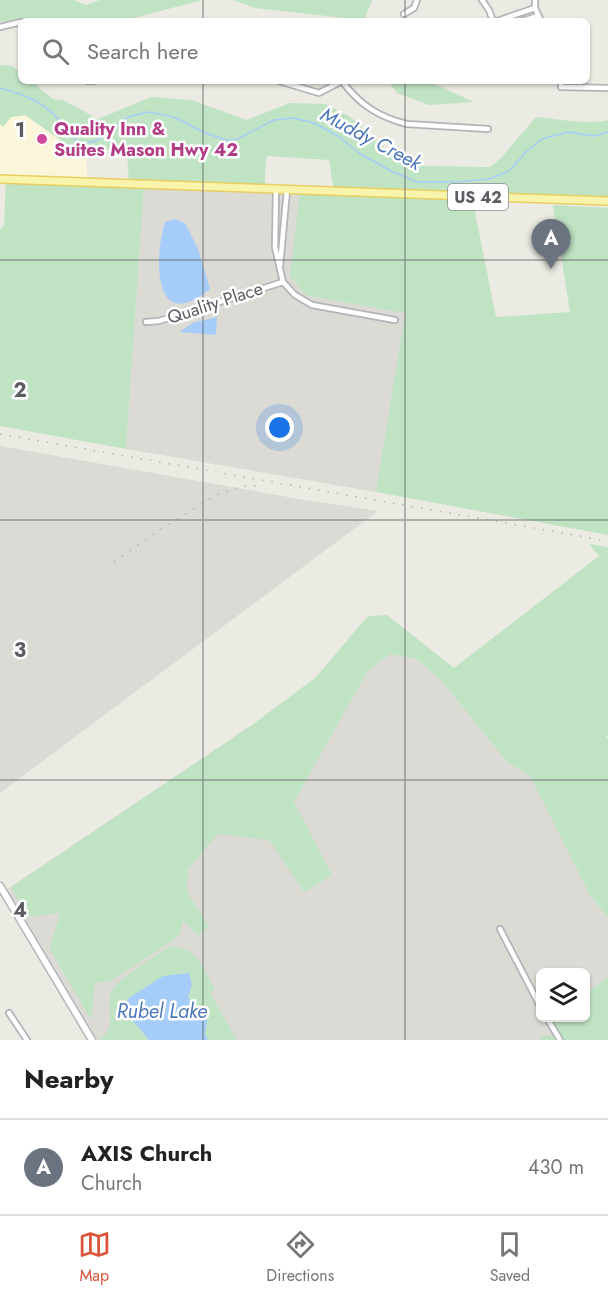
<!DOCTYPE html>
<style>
:root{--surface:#fff;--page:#f2f2f2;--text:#222;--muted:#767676;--line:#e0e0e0;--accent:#dc5439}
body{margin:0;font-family:Jost,sans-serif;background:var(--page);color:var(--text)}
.controls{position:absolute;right:18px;bottom:18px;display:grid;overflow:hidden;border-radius:9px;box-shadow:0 2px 4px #0004}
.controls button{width:54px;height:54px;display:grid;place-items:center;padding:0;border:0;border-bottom:2px solid var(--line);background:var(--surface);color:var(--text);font:30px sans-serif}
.you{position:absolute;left:280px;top:428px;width:21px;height:21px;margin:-15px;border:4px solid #fff;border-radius:50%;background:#1a73e8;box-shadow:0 0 0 9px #1a73e833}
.badge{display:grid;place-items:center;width:39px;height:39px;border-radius:50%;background:var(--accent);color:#fff;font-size:20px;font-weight:700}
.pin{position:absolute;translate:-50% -50px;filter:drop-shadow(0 2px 3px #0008)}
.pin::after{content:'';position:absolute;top:32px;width:21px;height:18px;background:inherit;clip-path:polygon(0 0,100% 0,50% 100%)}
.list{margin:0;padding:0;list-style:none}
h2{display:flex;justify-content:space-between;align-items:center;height:78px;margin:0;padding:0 24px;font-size:26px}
h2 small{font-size:20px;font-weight:400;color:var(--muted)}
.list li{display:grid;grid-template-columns:39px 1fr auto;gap:18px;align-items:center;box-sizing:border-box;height:96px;padding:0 24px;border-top:2px solid var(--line)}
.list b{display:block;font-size:22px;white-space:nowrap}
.list p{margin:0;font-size:20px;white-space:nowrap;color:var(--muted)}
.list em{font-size:20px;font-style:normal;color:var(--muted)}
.icon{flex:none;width:33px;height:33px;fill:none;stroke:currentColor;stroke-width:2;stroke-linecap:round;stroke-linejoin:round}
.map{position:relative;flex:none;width:608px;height:1040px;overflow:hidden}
.search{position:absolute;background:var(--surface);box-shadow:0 2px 4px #0004;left:18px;right:18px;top:18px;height:66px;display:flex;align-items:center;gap:15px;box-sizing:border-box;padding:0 21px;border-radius:9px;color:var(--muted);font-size:22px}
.sheet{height:174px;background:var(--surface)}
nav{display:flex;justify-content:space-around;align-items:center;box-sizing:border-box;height:84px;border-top:2px solid var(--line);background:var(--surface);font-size:16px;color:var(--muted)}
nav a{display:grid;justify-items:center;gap:3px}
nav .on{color:var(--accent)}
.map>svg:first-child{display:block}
.commercial{fill:#fbf6d9}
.industrial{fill:#dbdad5}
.green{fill:#c0e3c4}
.water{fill:#a6cdf9}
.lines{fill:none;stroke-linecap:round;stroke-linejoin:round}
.stream{stroke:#a6cdf9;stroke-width:1.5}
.minor-casing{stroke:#b3b4b9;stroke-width:8}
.secondary-casing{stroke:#b4b6bc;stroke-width:9}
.primary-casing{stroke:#e7ce61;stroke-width:10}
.minor{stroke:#fff;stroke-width:4.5}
.secondary{stroke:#fff;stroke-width:6}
.primary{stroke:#f9f4ab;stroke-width:7}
.rail{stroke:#b3b4b4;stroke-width:1.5;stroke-dasharray:1.5 8;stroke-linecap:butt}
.grid{fill:none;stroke:#5b5d62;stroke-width:1.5;stroke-opacity:0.55}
.hotel-dot{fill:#d1479c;stroke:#fff;stroke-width:2}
.labels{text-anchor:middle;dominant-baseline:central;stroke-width:5;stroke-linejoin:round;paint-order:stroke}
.shield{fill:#fff;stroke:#8c8e91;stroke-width:1.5}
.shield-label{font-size:16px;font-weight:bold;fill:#5b5d62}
.hotel-label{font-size:18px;font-weight:bold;fill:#b23c85;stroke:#fff;text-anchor:start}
.street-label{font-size:18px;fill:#5b5d62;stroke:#fff}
.water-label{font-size:20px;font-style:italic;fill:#4b77ba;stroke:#fff}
.grid-label{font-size:20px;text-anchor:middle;font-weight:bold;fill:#5b5d62;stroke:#fff;stroke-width:5;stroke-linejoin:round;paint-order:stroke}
</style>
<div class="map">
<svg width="608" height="1040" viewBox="0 0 608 1040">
<rect width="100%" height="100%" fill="#ecebe3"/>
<path class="commercial" d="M 25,115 L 76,151 L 85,151 L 88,182 L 0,179 L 0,124 L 3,127 L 11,117 Z"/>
<path class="industrial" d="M 144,184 L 300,191 L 307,296 L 406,313 L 376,492 L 126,449 Z
M 0,446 L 305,500 L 378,511 L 0,793 Z
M 390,654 L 416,659 L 440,679 L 507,762 L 530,776 L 590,895 L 608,918 L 608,977 L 586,993 L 586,972 L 540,972 L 540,1018 L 549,1018 L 561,1040 L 92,1040 L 3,892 L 252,725 L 294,802 L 367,672 Z"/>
<path class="green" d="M 0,0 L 74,0 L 86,5 L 100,0 L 202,0 L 123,21 L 36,21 L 33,18 L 0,22 Z
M 233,0 L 372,0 L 364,21 L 348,21 L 345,18 L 255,8 Z
M 0,65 L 12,66 L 21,73 L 21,81 L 31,81 L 53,99 L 63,100 L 98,119 L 151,97 L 192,100 L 246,120 L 290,103 L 325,104 L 349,116 L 381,143 L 386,151 L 424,166 L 490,167 L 501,158 L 536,117 C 559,119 585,125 608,120 L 608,201 L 472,197 L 496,317 L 570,312 L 553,205 L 608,208 L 608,535 L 376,492 L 405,313 L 307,296 L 290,276 L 300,191 L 334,192 L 329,160 L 267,156 L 265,173 L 265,189 L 144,185 L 126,449 L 0,426 L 0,229 L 4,226 L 6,179 L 129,183 L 127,155 L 121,149 L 76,151 L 25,115 L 11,117 L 3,127 L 0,124 Z
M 388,81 L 428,81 L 474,102 L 429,105 L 397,93 Z
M 589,544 L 608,547 L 608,735 L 606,737 L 608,739 L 608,918 L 590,895 L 530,776 L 507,762 L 440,679 L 416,659 L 390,654 L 367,672 L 294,802 L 332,875 L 304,892 L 269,840 L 218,834 L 188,869 L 187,892 L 209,926 L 198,936 L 183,921 L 178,937 L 111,981 L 95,983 L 91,1020 L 50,949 L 60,913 L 28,917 L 11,887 L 252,725 L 315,678 L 368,616 L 387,615 L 454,668 L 599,556 Z
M 173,946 C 198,949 203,969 215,989 L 210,993 L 237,1040 L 99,1040 C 122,1023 101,1007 114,988 C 121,977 152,959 164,950 Z
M 608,977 L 608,1040 L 540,1040 L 543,1035 L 557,1037 L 549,1018 L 586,1018 L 586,993 Z"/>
<path class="water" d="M 175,219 L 185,223 L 198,249 L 210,289 C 153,336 154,258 165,222 Z
M 217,317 L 216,335 L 180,332 L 192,323 Z
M 189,973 L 192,985 L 188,997 L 194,1005 L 209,1009 L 205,1034 L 208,1040 L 149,1040 L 123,1009 L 129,998 L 163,976 Z"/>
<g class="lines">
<path class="stream" d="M 0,88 C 18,93 37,99 51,112 C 61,120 70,135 80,144 L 96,141 L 126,118 L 147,112 L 174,117 L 205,133 L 226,140 L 237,139 L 274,120 L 293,118 L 314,123 L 338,136 L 359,153 L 391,171 L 417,182 L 457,182 L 489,179 L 509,171 L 526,152 L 542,139 L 568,132 L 594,136 L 608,132"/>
<g class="minor-casing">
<path id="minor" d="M 482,0 L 489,10 L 493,21
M 535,0 L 535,8 L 541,21
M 404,14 L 414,8 L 417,0
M 497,21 L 535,8
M 522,21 L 538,16
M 0,27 L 21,22
M 88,81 L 94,81
M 279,81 L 319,93 L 342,81
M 342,81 C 359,104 378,117 407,124 L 488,129
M 561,81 L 561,87 L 608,88
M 276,190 L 275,247 L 283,282 L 295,295 L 312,305 L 395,320
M 280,266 L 287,190
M 146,322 L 159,321 L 283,282
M 500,929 L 540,1006
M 9,1013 L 27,1040
M 547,1018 L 560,1040"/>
</g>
<g class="secondary-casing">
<path id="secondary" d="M 0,886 L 92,1040"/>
</g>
<g class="primary-casing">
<path id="primary" d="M 0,179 L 608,201"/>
</g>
<use href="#minor" class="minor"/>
<use href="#secondary" class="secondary"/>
<use href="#primary" class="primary"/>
<path class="rail" d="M 0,434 L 608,541
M 114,562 L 158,531 L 216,495 L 243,486 L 263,486"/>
</g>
<path class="grid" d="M 203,0 L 203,21M 405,0 L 405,21M 203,81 L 203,1040M 405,81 L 405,1040M 0,260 L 608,260M 0,520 L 608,520M 0,780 L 608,780"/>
<circle class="hotel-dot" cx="42" cy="139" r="6"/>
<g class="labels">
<rect class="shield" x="448" y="184" width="60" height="26" rx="4.5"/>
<g class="shield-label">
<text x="478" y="197">US 42</text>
</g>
<g class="hotel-label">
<text x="54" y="129">Quality Inn &amp;<tspan x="54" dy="21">Suites Mason Hwy 42</tspan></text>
</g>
<g class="street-label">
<text transform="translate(215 303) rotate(-18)">Quality Place</text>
</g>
<g class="water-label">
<text transform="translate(371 139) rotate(28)">Muddy Creek</text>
<text x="162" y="1011">Rubel Lake</text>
</g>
</g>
<g class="grid-label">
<text x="20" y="137">1</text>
<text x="20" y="397">2</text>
<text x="20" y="657">3</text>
<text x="20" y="917">4</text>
</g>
</svg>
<div class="controls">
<button><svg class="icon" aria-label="layers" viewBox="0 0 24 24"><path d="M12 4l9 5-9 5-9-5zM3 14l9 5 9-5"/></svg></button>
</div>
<div class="you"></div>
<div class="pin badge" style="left:551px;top:269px;background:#6b7280">A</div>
<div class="search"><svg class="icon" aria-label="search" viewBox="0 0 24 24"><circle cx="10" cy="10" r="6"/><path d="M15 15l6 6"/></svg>Search here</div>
</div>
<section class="sheet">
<h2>Nearby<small></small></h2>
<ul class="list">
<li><span class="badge" style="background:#6b7280">A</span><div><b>AXIS Church</b><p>Church</p></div><em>430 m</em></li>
</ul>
</section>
<nav>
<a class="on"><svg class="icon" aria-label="map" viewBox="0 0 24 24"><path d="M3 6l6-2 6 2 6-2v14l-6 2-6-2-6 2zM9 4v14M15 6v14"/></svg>Map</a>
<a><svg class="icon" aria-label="directions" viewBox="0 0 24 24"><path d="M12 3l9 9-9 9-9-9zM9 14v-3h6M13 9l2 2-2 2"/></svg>Directions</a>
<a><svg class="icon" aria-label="saved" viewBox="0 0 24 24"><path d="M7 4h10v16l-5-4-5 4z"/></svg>Saved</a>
</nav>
